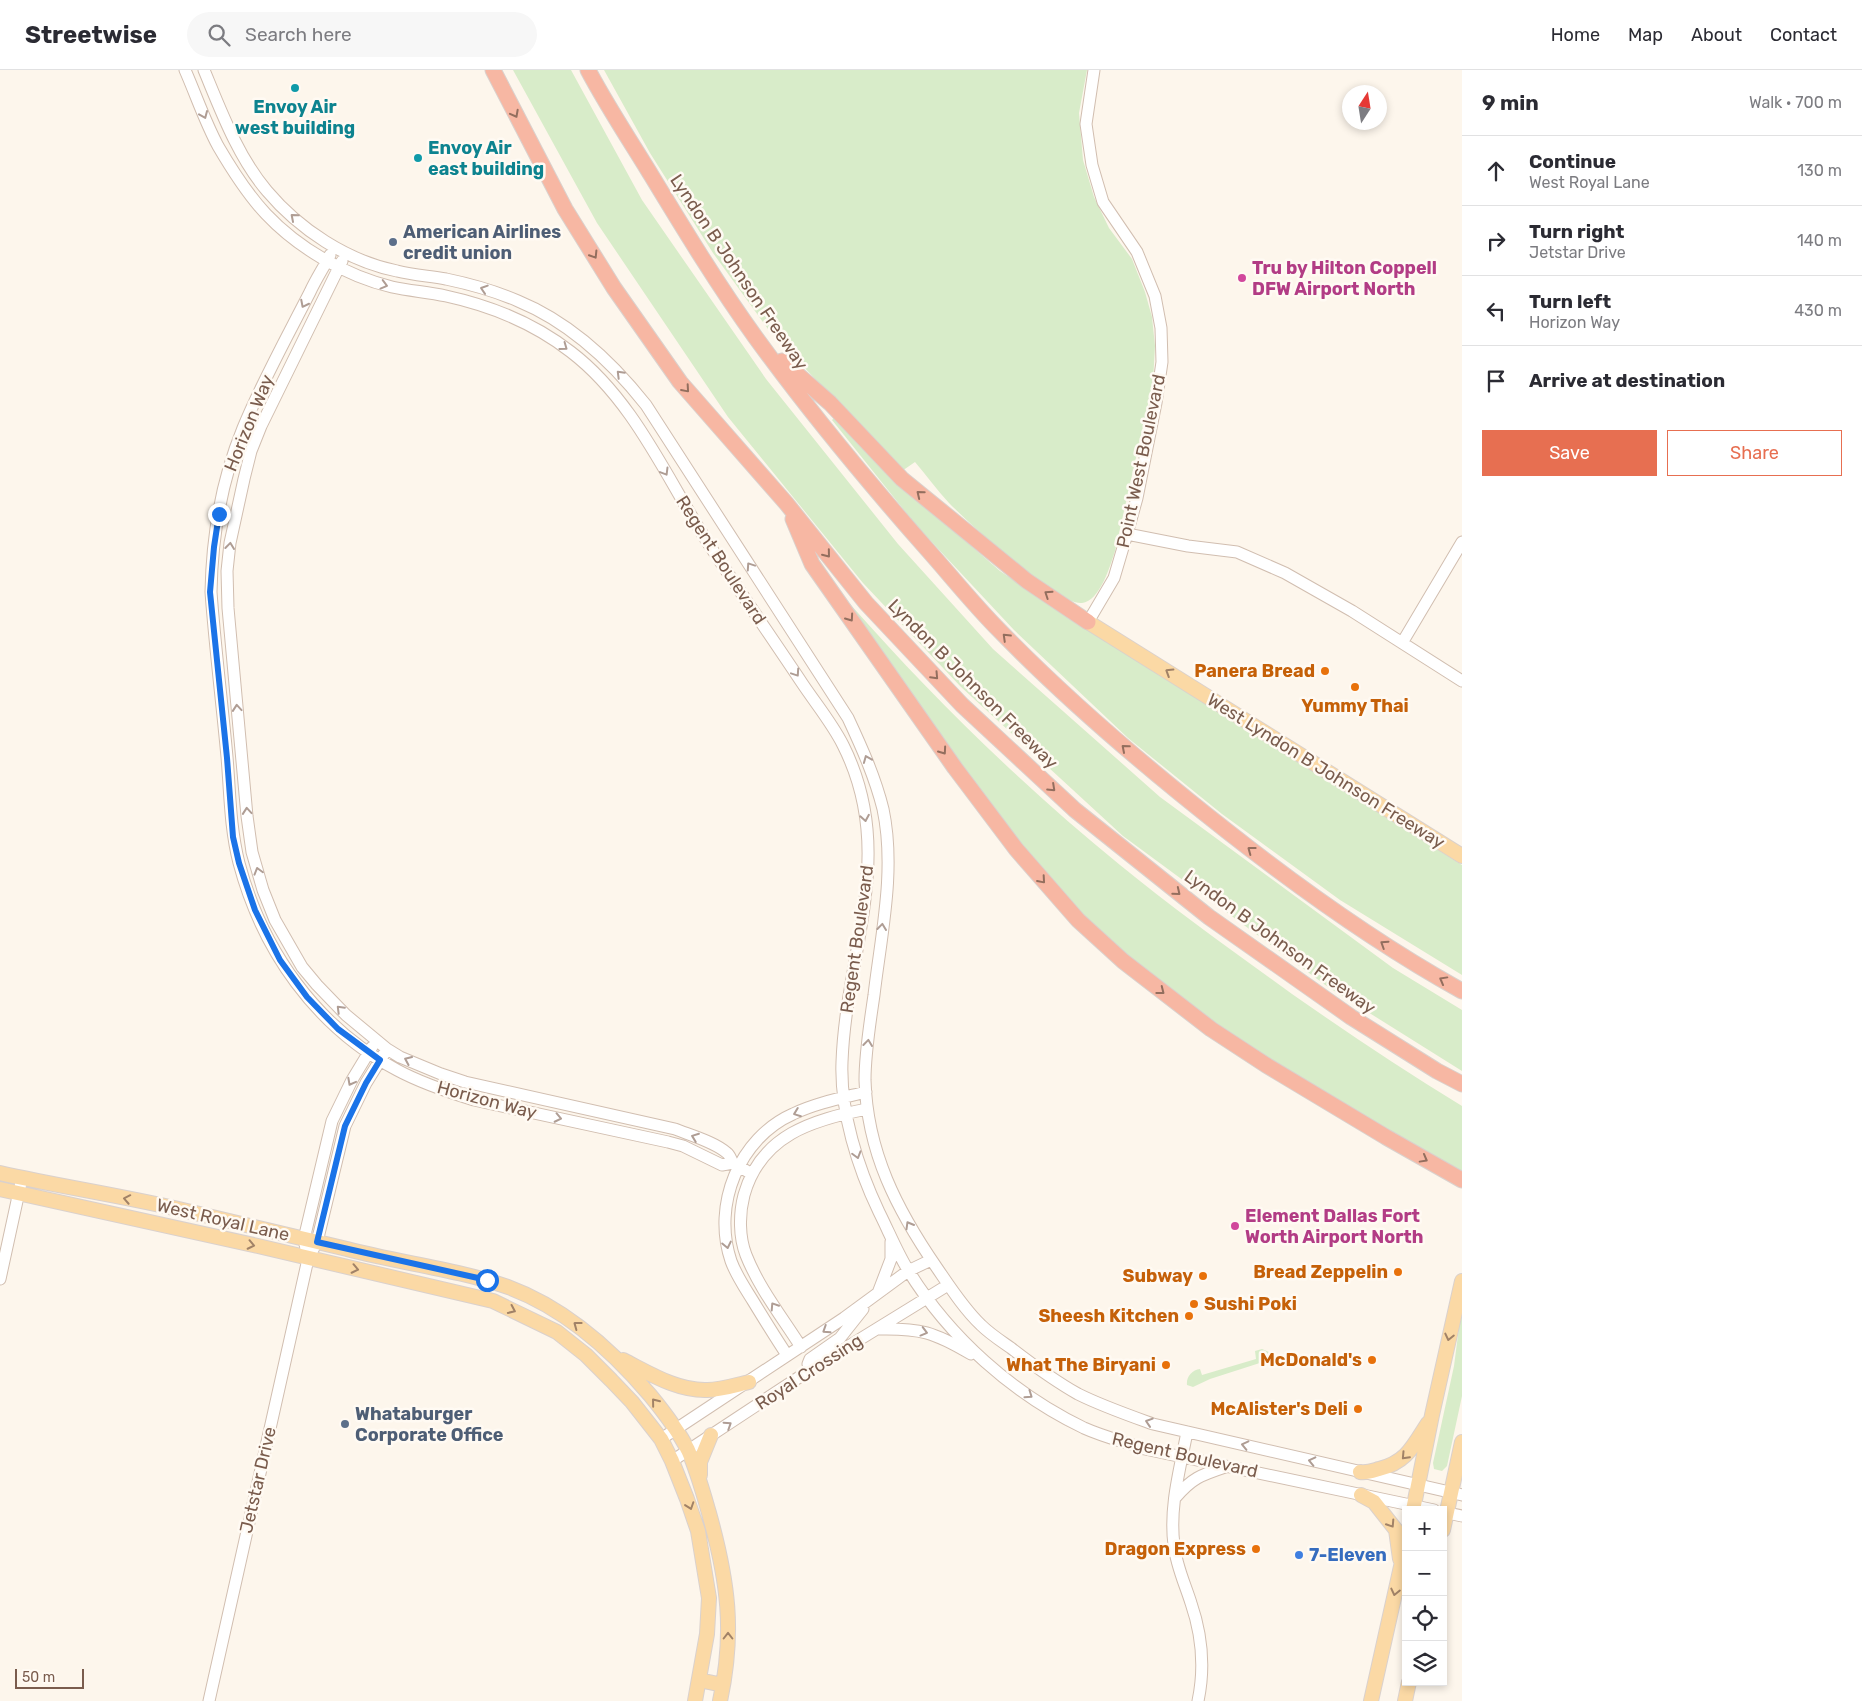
<!DOCTYPE html>
<meta charset="utf-8">
<style>
:root{--surface:#fff;--page:#f7f7f7;--text:#2b2b33;--muted:#7c7c81;--line:#e1e1e2;--accent:#e76f51}
body{margin:0;font-family:Rubik,sans-serif;background:var(--page);color:var(--text)}
.controls{position:absolute;right:15px;bottom:15px;display:grid;overflow:hidden;border-radius:0px;box-shadow:0 2px 8px #0003}
.controls button{width:45px;height:45px;display:grid;place-items:center;padding:0;border:0;border-bottom:1px solid var(--line);background:var(--surface);color:var(--text);font:25px sans-serif}
.compass{position:absolute;left:1342px;top:15px;width:45px;height:45px;border-radius:50%;background:var(--surface);box-shadow:0 2px 8px #0003;rotate:12deg}
.scale{position:absolute;left:15px;bottom:12px;width:69px;box-sizing:border-box;padding-left:5px;border:2px solid #7a5c4d;border-top:0;font-size:14px;line-height:18px;white-space:nowrap;color:#7a5c4d;-webkit-text-stroke:4px #fffaf3;paint-order:stroke}
.stop{position:absolute;width:15px;height:15px;margin:-11px;border:4px solid #1a73e8;border-radius:50%;background:#fff}
.stop.end{background:#1a73e8;border-color:#fff;box-shadow:0 1px 5px #0008}
.list{margin:0;padding:0;list-style:none}
h2{display:flex;justify-content:space-between;align-items:center;height:65px;margin:0;padding:0 20px;font-size:21px}
h2 small{font-size:16px;font-weight:400;color:var(--muted)}
.list li{display:grid;grid-template-columns:32px 1fr auto;gap:15px;align-items:center;box-sizing:border-box;height:70px;padding:0 20px;border-top:1px solid var(--line)}
.list b{display:block;font-size:19px;white-space:nowrap}
.list p{margin:0;font-size:16px;white-space:nowrap;color:var(--muted)}
.list em{font-size:16px;font-style:normal;color:var(--muted)}
.actions{display:flex;gap:10px;padding:15px 20px}
.actions a{flex:1;padding:11px 0;border:1px solid var(--accent);border-radius:0px;text-align:center;font-size:18px;color:var(--accent)}
.actions .main{background:var(--accent);color:#fff}
.icon{flex:none;width:28px;height:28px;fill:none;stroke:currentColor;stroke-width:2;stroke-linecap:round;stroke-linejoin:round}
.map{position:relative;flex:none;width:1462px;height:1631px;overflow:hidden}
header{display:flex;align-items:center;gap:30px;box-sizing:border-box;height:70px;padding:0 25px;background:var(--surface);border-bottom:1px solid var(--line)}
header strong{font-size:24px}
nav{display:flex;gap:28px;margin-inline-start:auto;font-size:18px}
.search{width:350px;height:45px;background:var(--page);display:flex;align-items:center;gap:12px;box-sizing:border-box;padding:0 18px;border-radius:28px;color:var(--muted);font-size:19px}
main{display:flex}
aside{flex:1;background:var(--surface)}
.map>svg:first-child{display:block}
.green{fill:#d8ecc9}
.lines{fill:none;stroke-linecap:round;stroke-linejoin:round}
.minor-casing{stroke:#d1beb0;stroke-width:13}
.major-casing{stroke:#dad1cd;stroke-width:16}
.highway-casing{stroke:#dad1cd;stroke-width:17}
.minor{stroke:#fff;stroke-width:11}
.major{stroke:#fbd9a5;stroke-width:14}
.highway{stroke:#f7b7a3;stroke-width:15}
.oneway{stroke:#936e5e}
.oneway2{stroke:#af9d94}
.oneway3{stroke:#a18267}
.route{stroke:#1a73e8;stroke-width:6}
.culture-dot{fill:#0f9aa8;stroke:#fffaf3;stroke-width:2}
.service-dot{fill:#5c6f8a;stroke:#fffaf3;stroke-width:2}
.hotel-dot{fill:#d1479c;stroke:#fffaf3;stroke-width:2}
.food-dot{fill:#e8710a;stroke:#fffaf3;stroke-width:2}
.shop-dot{fill:#3f7fe0;stroke:#fffaf3;stroke-width:2}
.labels{text-anchor:middle;dominant-baseline:central;stroke-width:5;stroke-linejoin:round;paint-order:stroke}
.culture-label{font-size:18px;font-weight:bold;fill:#0d838f;stroke:#fffaf3}
.service-label{font-size:18px;font-weight:bold;fill:#4e5e75;stroke:#fffaf3;text-anchor:start}
.hotel-label{font-size:18px;font-weight:bold;fill:#b23c85;stroke:#fffaf3;text-anchor:start}
.street-label{font-size:18px;fill:#7a5c4d;stroke:#fffaf3}
.food-label{font-size:18px;font-weight:bold;fill:#c56008;stroke:#fffaf3;text-anchor:end}
.shop-label{font-size:18px;font-weight:bold;fill:#366cbe;stroke:#fffaf3;text-anchor:start}
</style>
<header>
<strong>Streetwise</strong>
<div class="search"><svg class="icon" aria-label="search" viewBox="0 0 24 24"><circle cx="10" cy="10" r="6"/><path d="M15 15l6 6"/></svg>Search here</div>
<nav><a>Home</a><a>Map</a><a>About</a><a>Contact</a></nav>
</header>
<main>
<div class="map">
<svg width="1462" height="1631" viewBox="0 0 1462 1631">
<rect width="100%" height="100%" fill="#fdf6ec"/>
<path class="green" d="M 513,0 L 571,0 L 642,130 L 766,309 L 898,474 L 993,579 L 1160,727 L 1393,898 L 1462,940 L 1462,1001 L 1328,917 L 1123,766 L 960,616 L 863,513 L 728,347 L 597,153 Z
M 604,0 L 1087,0 L 1079,43 L 1083,90 L 1094,127 L 1109,158 L 1132,189 L 1145,222 L 1152,247 L 1155,276 L 1153,312 L 1115,481 C 1110,496 1100,531 1082,533 C 1058,536 969,453 949,433 C 937,420 926,405 915,392 L 902,401 L 768,259 L 713,183 L 650,83 Z
M 834,348 L 902,416 L 1000,501 L 1070,549 L 1462,795 L 1462,905 L 1340,830 L 1222,744 L 1128,668 L 1014,560 L 916,455 L 832,350 Z
M 850,534 C 932,627 1023,716 1120,795 C 1175,840 1234,882 1292,924 C 1348,963 1404,1001 1462,1036 L 1462,1104 L 1254,980 L 1152,907 L 1114,874 L 1077,839 L 1028,784 L 846,538 Z
M 1462,1234 L 1462,1326 L 1447,1396 L 1442,1401 L 1434,1399 L 1433,1393 L 1454,1296 Z
M 1262,1279 L 1269,1282 L 1269,1288 L 1266,1291 L 1210,1309 L 1193,1317 L 1187,1315 C 1186,1307 1192,1300 1200,1299 L 1202,1305 L 1256,1289 L 1255,1281 Z"/>
<g class="lines">
<g class="minor-casing">
<path id="minor" d="M 185,0 C 196,25 205,52 218,76 C 232,100 247,124 266,144 C 298,178 346,206 392,217 C 410,221 428,222 446,226 C 492,236 535,254 571,282 C 635,331 667,410 710,476 C 740,522 772,568 802,613 C 816,634 832,653 843,675 C 898,784 846,880 842,992 C 840,1042 858,1098 879,1142 C 889,1162 897,1182 908,1200 C 949,1267 1013,1324 1084,1358 C 1104,1367 1125,1372 1145,1379 L 1434,1440
M 204,0 C 221,41 238,87 267,121 C 299,159 347,191 397,201 C 413,205 429,206 446,209 C 470,214 495,221 518,231 C 569,252 612,292 646,335 L 848,648 C 862,678 875,707 883,739 C 896,800 881,865 874,925 C 870,953 865,982 865,1010 C 867,1082 897,1140 937,1198 C 950,1217 964,1239 981,1255 C 990,1264 1001,1271 1011,1278 C 1033,1295 1055,1311 1078,1324 C 1102,1336 1128,1345 1153,1354 L 1462,1425
M 330,185 C 324,197 316,209 310,222 C 287,267 262,312 243,358 C 222,409 212,467 211,522 C 215,577 222,632 227,687 C 230,722 230,758 239,793 C 262,880 316,957 397,1000 C 421,1013 448,1022 474,1030 L 668,1072 L 683,1076 L 722,1095 L 733,1093 L 752,1104
M 342,191 L 261,356 L 251,381 L 244,409 L 230,473 L 227,501 L 228,538 L 247,746 L 252,782 L 263,820 L 275,850 L 302,897 L 317,915 L 346,945 L 387,979 L 400,987 L 441,1004 L 465,1012 L 675,1059 C 690,1065 715,1072 727,1083 C 730,1085 731,1090 733,1093
M 1127,464 L 1188,476 L 1237,482 L 1285,503 L 1352,541 L 1462,611
M 1088,552 L 1114,508 L 1127,464 L 1137,428 L 1156,333 L 1162,292 L 1161,258 L 1155,226 L 1137,182 L 1103,132 L 1092,95 L 1086,54 L 1094,0
M 1402,573 L 1462,472
M 308,1189 L 304,1169 L 332,1051 L 352,1010 L 372,977
M 0,1209 L 22,1108
M 878,1223 L 891,1189 L 891,1172
M 878,1259 C 920,1258 934,1262 971,1284
M 801,1277 C 782,1247 759,1218 746,1185 C 739,1167 739,1144 744,1125 C 761,1065 812,1050 867,1039
M 787,1285 C 775,1267 764,1249 753,1231 C 745,1218 736,1205 731,1191 C 712,1135 739,1068 793,1044 C 816,1033 842,1028 866,1022
M 810,1300 L 808,1294 L 810,1289 L 840,1268 L 863,1239
M 1187,1362 C 1180,1399 1169,1437 1174,1475 C 1176,1495 1185,1514 1191,1533 C 1202,1565 1205,1598 1198,1631
M 661,1369 L 844,1248 L 908,1201 L 931,1190
M 672,1391 L 810,1300 L 948,1215
M 1175,1428 C 1192,1408 1201,1405 1225,1397
M 1443,1442 L 1462,1446
M 209,1631 L 308,1189 L 317,1172 L 345,1056 L 366,1013 L 384,984"/>
</g>
<g class="major-casing">
<path id="major" d="M 1088,552 L 1462,786
M 0,1103 C 62,1117 125,1126 187,1141 C 240,1154 294,1166 347,1179 C 400,1193 456,1199 508,1217 C 565,1238 611,1279 650,1325 C 664,1342 678,1360 688,1380 C 697,1400 703,1422 709,1443 C 728,1511 735,1562 720,1631
M 0,1119 L 258,1176 L 493,1231 L 557,1262 L 586,1285 L 611,1310 L 632,1332 L 661,1369 L 672,1391 L 687,1429 L 698,1461 L 709,1528 L 707,1564 L 695,1631
M 623,1290 C 649,1303 677,1321 707,1320 C 721,1320 736,1315 749,1312
M 1360,1402 C 1367,1403 1372,1401 1379,1399 C 1407,1392 1413,1376 1428,1353
M 700,1405 L 700,1392 L 711,1365
M 1361,1425 L 1374,1432 L 1396,1460 L 1400,1489
M 1413,1440 L 1432,1345 L 1462,1211
M 1443,1460 L 1462,1372
M 699,1610 L 723,1615
M 1371,1631 L 1406,1474
M 1405,1631 L 1409,1612"/>
</g>
<g class="highway-casing">
<path id="highway" d="M 493,0 L 565,139 L 614,218 L 680,312 L 786,433 L 866,533 L 962,635 L 1075,740 L 1209,847 L 1351,947 L 1437,1001 L 1462,1014
M 588,0 C 606,34 627,66 648,100 C 682,156 717,214 756,268 C 809,341 867,411 927,479 C 951,506 974,535 1000,561 C 1070,633 1148,699 1227,761 C 1302,820 1379,875 1462,921
M 782,291 L 830,333 L 902,409 L 1027,511 L 1088,552
M 793,449 L 812,494 L 955,698 L 1016,779 L 1078,850 L 1123,891 L 1211,959 L 1266,995 L 1386,1067 L 1462,1110"/>
</g>
<use href="#minor" class="minor"/>
<use href="#major" class="major"/>
<use href="#highway" class="highway"/>
</g>
<defs><path id="oneway-chevron" d="M-2-3.5L2.5 0L-2 3.5" fill="none" stroke-width="1.6" stroke-linecap="round" stroke-linejoin="round" transform="scale(1.25)"/></defs>
<g class="oneway">
<use href="#oneway-chevron" transform="translate(515 44) rotate(62)"/>
<use href="#oneway-chevron" transform="translate(594 185) rotate(58)"/>
<use href="#oneway-chevron" transform="translate(686 319) rotate(49)"/>
<use href="#oneway-chevron" transform="translate(920 424) rotate(-141)"/>
<use href="#oneway-chevron" transform="translate(827 484) rotate(51)"/>
<use href="#oneway-chevron" transform="translate(1048 524) rotate(-146)"/>
<use href="#oneway-chevron" transform="translate(850 548) rotate(55)"/>
<use href="#oneway-chevron" transform="translate(1006 567) rotate(-136)"/>
<use href="#oneway-chevron" transform="translate(935 606) rotate(47)"/>
<use href="#oneway-chevron" transform="translate(1125 678) rotate(-139)"/>
<use href="#oneway-chevron" transform="translate(943 681) rotate(55)"/>
<use href="#oneway-chevron" transform="translate(1052 718) rotate(43)"/>
<use href="#oneway-chevron" transform="translate(1251 780) rotate(-143)"/>
<use href="#oneway-chevron" transform="translate(1042 810) rotate(49)"/>
<use href="#oneway-chevron" transform="translate(1177 822) rotate(39)"/>
<use href="#oneway-chevron" transform="translate(1384 874) rotate(-147)"/>
<use href="#oneway-chevron" transform="translate(1443 910) rotate(-151)"/>
<use href="#oneway-chevron" transform="translate(1161 921) rotate(38)"/>
<use href="#oneway-chevron" transform="translate(1424 1089) rotate(29)"/>
</g>
<g class="oneway2">
<use href="#oneway-chevron" transform="translate(204 45) rotate(67)"/>
<use href="#oneway-chevron" transform="translate(294 147) rotate(-139)"/>
<use href="#oneway-chevron" transform="translate(384 215) rotate(15)"/>
<use href="#oneway-chevron" transform="translate(484 219) rotate(-162)"/>
<use href="#oneway-chevron" transform="translate(304 234) rotate(117)"/>
<use href="#oneway-chevron" transform="translate(564 277) rotate(36)"/>
<use href="#oneway-chevron" transform="translate(620 304) rotate(-135)"/>
<use href="#oneway-chevron" transform="translate(665 402) rotate(59)"/>
<use href="#oneway-chevron" transform="translate(230 476) rotate(-83)"/>
<use href="#oneway-chevron" transform="translate(750 496) rotate(-124)"/>
<use href="#oneway-chevron" transform="translate(796 603) rotate(56)"/>
<use href="#oneway-chevron" transform="translate(237 638) rotate(-95)"/>
<use href="#oneway-chevron" transform="translate(867 689) rotate(-112)"/>
<use href="#oneway-chevron" transform="translate(247 741) rotate(-95)"/>
<use href="#oneway-chevron" transform="translate(865 748) rotate(80)"/>
<use href="#oneway-chevron" transform="translate(258 801) rotate(-106)"/>
<use href="#oneway-chevron" transform="translate(882 857) rotate(-83)"/>
<use href="#oneway-chevron" transform="translate(340 939) rotate(-135)"/>
<use href="#oneway-chevron" transform="translate(868 973) rotate(-83)"/>
<use href="#oneway-chevron" transform="translate(408 990) rotate(-156)"/>
<use href="#oneway-chevron" transform="translate(351 1012) rotate(118)"/>
<use href="#oneway-chevron" transform="translate(797 1043) rotate(159)"/>
<use href="#oneway-chevron" transform="translate(558 1048) rotate(12)"/>
<use href="#oneway-chevron" transform="translate(695 1067) rotate(-159)"/>
<use href="#oneway-chevron" transform="translate(857 1085) rotate(74)"/>
<use href="#oneway-chevron" transform="translate(909 1155) rotate(-120)"/>
<use href="#oneway-chevron" transform="translate(727 1175) rotate(78)"/>
<use href="#oneway-chevron" transform="translate(774 1236) rotate(-123)"/>
<use href="#oneway-chevron" transform="translate(826 1260) rotate(147)"/>
<use href="#oneway-chevron" transform="translate(924 1262) rotate(15)"/>
<use href="#oneway-chevron" transform="translate(1029 1325) rotate(35)"/>
<use href="#oneway-chevron" transform="translate(1149 1352) rotate(-162)"/>
<use href="#oneway-chevron" transform="translate(728 1355) rotate(-33)"/>
<use href="#oneway-chevron" transform="translate(1245 1375) rotate(-167)"/>
<use href="#oneway-chevron" transform="translate(1312 1391) rotate(-167)"/>
</g>
<g class="oneway3">
<use href="#oneway-chevron" transform="translate(1169 602) rotate(-148)"/>
<use href="#oneway-chevron" transform="translate(127 1129) rotate(-169)"/>
<use href="#oneway-chevron" transform="translate(251 1175) rotate(12)"/>
<use href="#oneway-chevron" transform="translate(355 1199) rotate(12)"/>
<use href="#oneway-chevron" transform="translate(512 1240) rotate(25)"/>
<use href="#oneway-chevron" transform="translate(577 1255) rotate(-143)"/>
<use href="#oneway-chevron" transform="translate(1449 1267) rotate(103)"/>
<use href="#oneway-chevron" transform="translate(655 1332) rotate(-129)"/>
<use href="#oneway-chevron" transform="translate(1405 1386) rotate(133)"/>
<use href="#oneway-chevron" transform="translate(690 1436) rotate(71)"/>
<use href="#oneway-chevron" transform="translate(1391 1454) rotate(57)"/>
<use href="#oneway-chevron" transform="translate(1395 1522) rotate(103)"/>
<use href="#oneway-chevron" transform="translate(728 1566) rotate(-90)"/>
</g>
<g class="lines">
<path class="route" d="M 219,444 L 214,477 L 210,522 L 227,688 L 233,767 L 239,793 L 255,840 L 280,890 L 307,927 L 338,959 L 380,990 L 366,1013 L 345,1056 L 317,1172 L 487,1210"/>
</g>
<g class="culture-dot">
<circle cx="295" cy="18" r="5"/>
<circle cx="418" cy="88" r="5"/>
</g>
<g class="service-dot">
<circle cx="393" cy="172" r="5"/>
<circle cx="345" cy="1354" r="5"/>
</g>
<g class="hotel-dot">
<circle cx="1242" cy="208" r="5"/>
<circle cx="1235" cy="1156" r="5"/>
</g>
<g class="food-dot">
<circle cx="1325" cy="601" r="5"/>
<circle cx="1355" cy="617" r="5"/>
<circle cx="1398" cy="1202" r="5"/>
<circle cx="1203" cy="1206" r="5"/>
<circle cx="1194" cy="1234" r="5"/>
<circle cx="1189" cy="1246" r="5"/>
<circle cx="1372" cy="1290" r="5"/>
<circle cx="1166" cy="1295" r="5"/>
<circle cx="1358" cy="1339" r="5"/>
<circle cx="1256" cy="1479" r="5"/>
</g>
<circle class="shop-dot" cx="1299" cy="1485" r="5"/>
<g class="labels">
<g class="culture-label">
<text x="295" y="37">Envoy Air<tspan x="295" dy="21">west building</tspan></text>
<text x="428" y="78" text-anchor="start">Envoy Air<tspan x="428" dy="21">east building</tspan></text>
</g>
<g class="service-label">
<text x="403" y="162">American Airlines<tspan x="403" dy="21">credit union</tspan></text>
<text x="355" y="1344">Whataburger<tspan x="355" dy="21">Corporate Office</tspan></text>
</g>
<g class="hotel-label">
<text x="1252" y="198">Tru by Hilton Coppell<tspan x="1252" dy="21">DFW Airport North</tspan></text>
<text x="1245" y="1146">Element Dallas Fort<tspan x="1245" dy="21">Worth Airport North</tspan></text>
</g>
<g class="street-label">
<text transform="translate(739 202) rotate(56)">Lyndon B Johnson Freeway</text>
<text transform="translate(249 353) rotate(-68)">Horizon Way</text>
<text transform="translate(1141 391) rotate(-78)">Point West Boulevard</text>
<text transform="translate(721 490) rotate(57)">Regent Boulevard</text>
<text transform="translate(973 614) rotate(45)">Lyndon B Johnson Freeway</text>
<text transform="translate(1326 701) rotate(32)">West Lyndon B Johnson Freeway</text>
<text transform="translate(857 869) rotate(-82)">Regent Boulevard</text>
<text transform="translate(1280 872) rotate(36)">Lyndon B Johnson Freeway</text>
<text transform="translate(487 1030) rotate(15)">Horizon Way</text>
<text transform="translate(223 1150) rotate(13)">West Royal Lane</text>
<text transform="translate(809 1302) rotate(-33)">Royal Crossing</text>
<text transform="translate(1185 1385) rotate(13)">Regent Boulevard</text>
<text transform="translate(258 1410) rotate(-77)">Jetstar Drive</text>
</g>
<g class="food-label">
<text x="1315" y="601">Panera Bread</text>
<text x="1355" y="636" text-anchor="middle">Yummy Thai</text>
<text x="1388" y="1202">Bread Zeppelin</text>
<text x="1193" y="1206">Subway</text>
<text x="1204" y="1234" text-anchor="start">Sushi Poki</text>
<text x="1179" y="1246">Sheesh Kitchen</text>
<text x="1362" y="1290">McDonald's</text>
<text x="1156" y="1295">What The Biryani</text>
<text x="1348" y="1339">McAlister's Deli</text>
<text x="1246" y="1479">Dragon Express</text>
</g>
<g class="shop-label">
<text x="1309" y="1485">7-Eleven</text>
</g>
</g>
</svg>
<div class="controls">
<button>+</button>
<button>−</button>
<button><svg class="icon" aria-label="locate" viewBox="0 0 24 24"><circle cx="12" cy="12" r="6"/><path d="M12 2v4M12 18v4M2 12h4M18 12h4"/></svg></button>
<button><svg class="icon" aria-label="layers" viewBox="0 0 24 24"><path d="M12 4l9 5-9 5-9-5zM3 14l9 5 9-5"/></svg></button>
</div>
<svg class="compass" viewBox="-18 -18 36 36"><path d="M0-13l5 13h-10z" fill="#e53935"/><path d="M0 13l5-13h-10z" fill="#7c7c81"/></svg>
<div class="scale">50 m</div>
<div class="stop" style="left:487px;top:1210px"></div>
<div class="stop end" style="left:219px;top:444px"></div>
</div>
<aside>
<h2>9 min<small>Walk · 700 m</small></h2>
<ul class="list">
<li><svg class="icon" aria-label="ahead" viewBox="0 0 24 24"><path d="M12 20V5M6 11l6-6 6 6"/></svg><div><b>Continue</b><p>West Royal Lane</p></div><em>130 m</em></li>
<li><svg class="icon" aria-label="right" viewBox="0 0 24 24"><path d="M7 20v-9h11M14 6l5 5-5 5"/></svg><div><b>Turn right</b><p>Jetstar Drive</p></div><em>140 m</em></li>
<li><svg class="icon" aria-label="left" viewBox="0 0 24 24"><path d="M17 20v-9H6M10 6l-5 5 5 5"/></svg><div><b>Turn left</b><p>Horizon Way</p></div><em>430 m</em></li>
<li><svg class="icon" aria-label="arrive" viewBox="0 0 24 24"><path d="M6 21V4h12l-3 4 3 4H6"/></svg><div><b>Arrive at destination</b></div></li>
</ul>
<div class="actions"><a class="main">Save</a><a>Share</a></div>
</aside>
</main>
